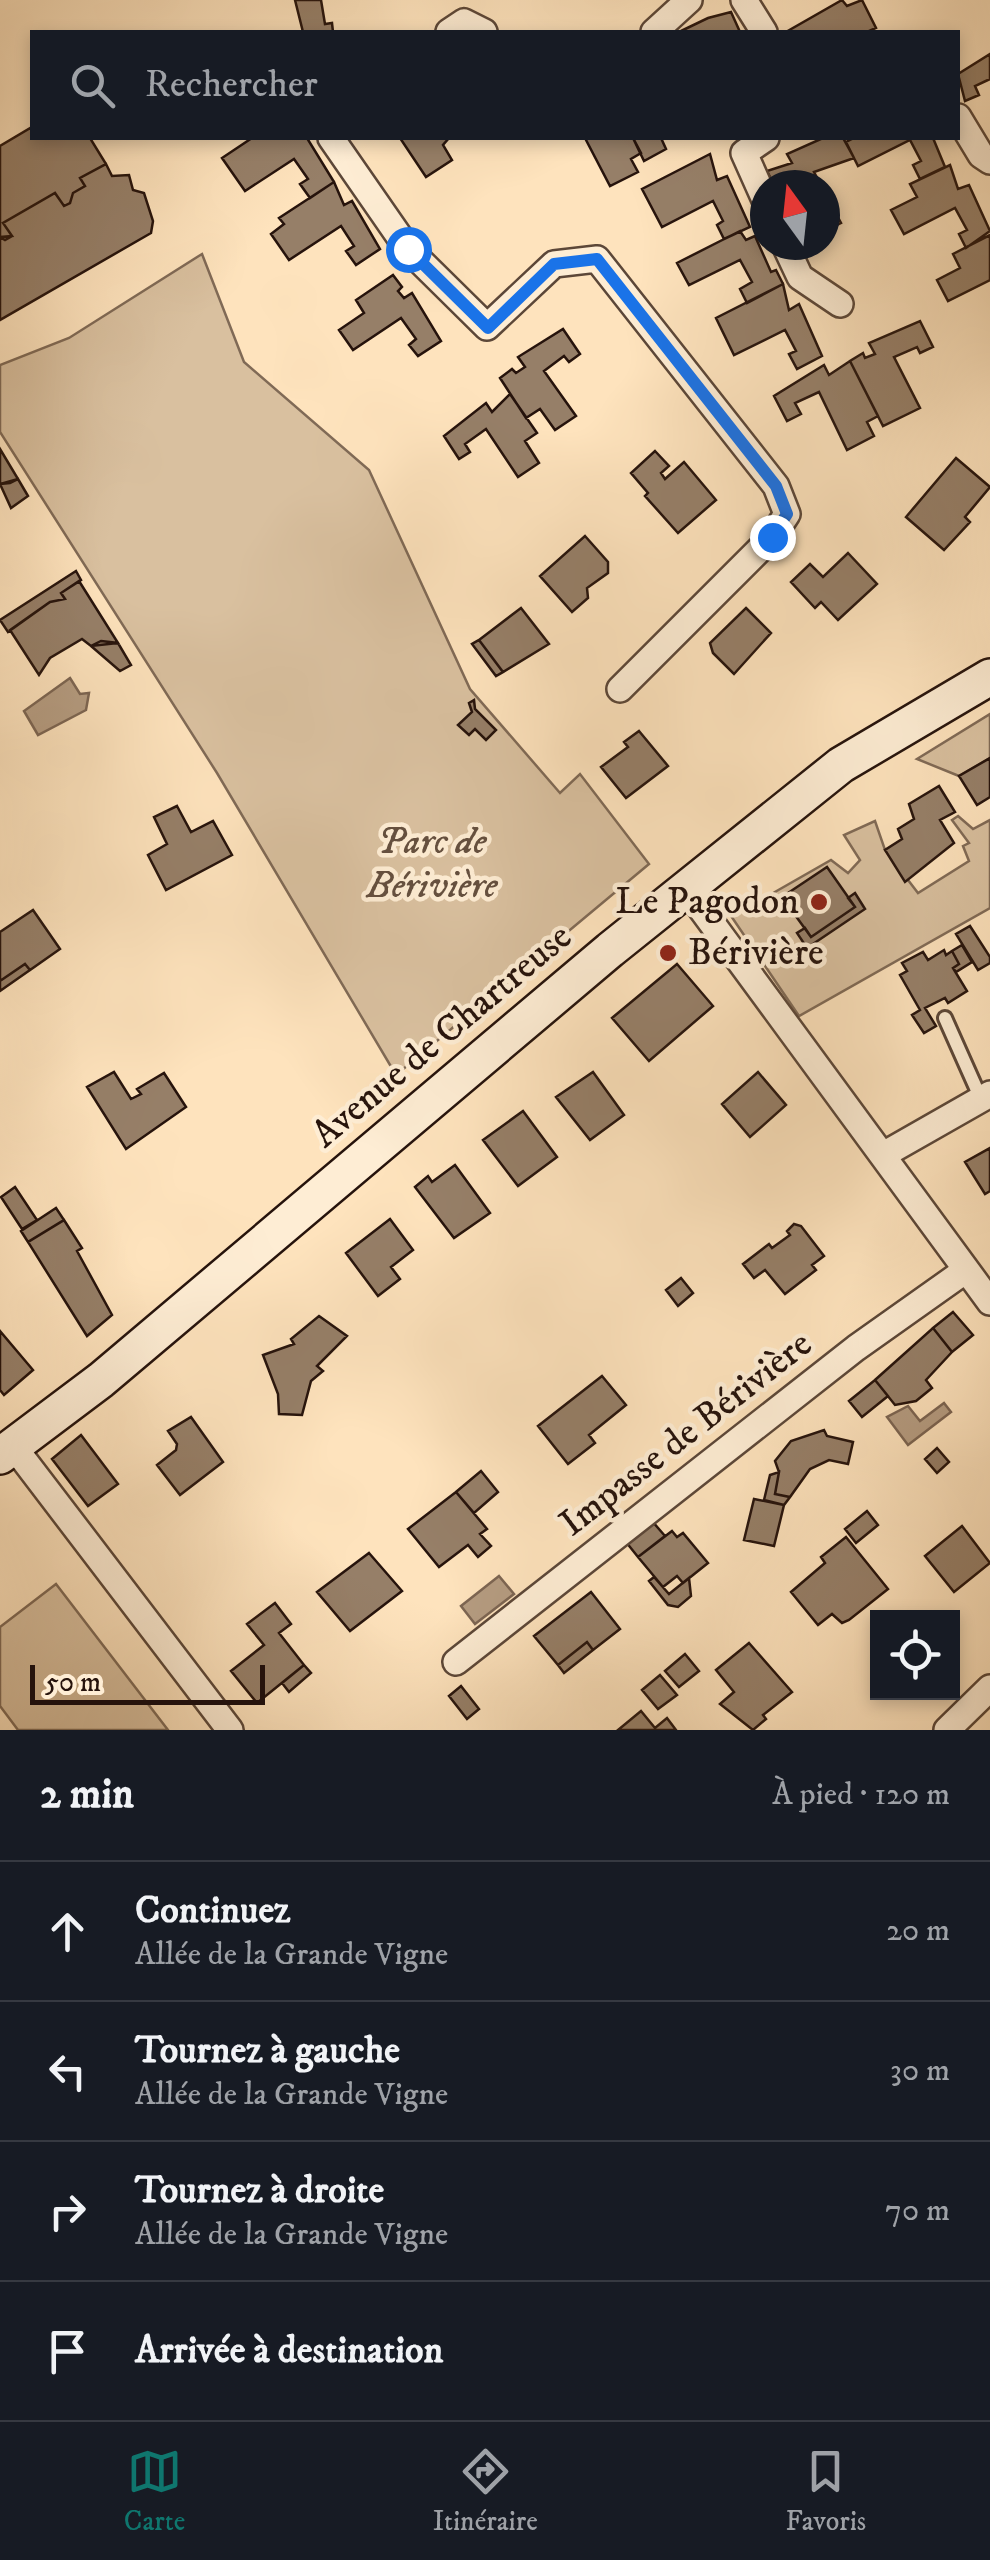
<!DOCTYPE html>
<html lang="fr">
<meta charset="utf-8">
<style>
:root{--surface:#171b24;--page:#20242c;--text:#f1f3f6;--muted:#9ea1a6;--line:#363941;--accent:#0f766e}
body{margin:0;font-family:"IM FELL DW Pica",serif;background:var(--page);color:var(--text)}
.controls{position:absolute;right:30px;bottom:30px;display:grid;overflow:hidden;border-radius:0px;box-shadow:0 5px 15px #0003}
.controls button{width:90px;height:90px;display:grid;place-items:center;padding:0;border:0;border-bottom:2px solid var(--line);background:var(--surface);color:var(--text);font:50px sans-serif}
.compass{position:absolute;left:750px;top:170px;width:90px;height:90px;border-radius:50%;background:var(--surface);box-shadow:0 5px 15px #0003;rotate:345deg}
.scale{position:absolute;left:30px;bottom:25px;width:235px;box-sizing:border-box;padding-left:10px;border:5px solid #26130c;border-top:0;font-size:28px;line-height:35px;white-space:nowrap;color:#26130c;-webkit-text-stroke:8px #feedd4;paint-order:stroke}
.stop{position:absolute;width:30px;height:30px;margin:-22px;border:8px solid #1a73e8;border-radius:50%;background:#fff}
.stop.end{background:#1a73e8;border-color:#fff;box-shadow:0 2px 10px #0008}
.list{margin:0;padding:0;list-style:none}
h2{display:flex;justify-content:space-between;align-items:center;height:130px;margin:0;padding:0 40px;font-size:42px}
h2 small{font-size:32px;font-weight:400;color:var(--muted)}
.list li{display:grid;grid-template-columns:65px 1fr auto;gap:30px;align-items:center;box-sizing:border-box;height:140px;padding:0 40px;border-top:2px solid var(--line)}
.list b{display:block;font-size:38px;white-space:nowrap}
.list p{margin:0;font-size:32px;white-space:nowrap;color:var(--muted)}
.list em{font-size:32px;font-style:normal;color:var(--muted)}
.icon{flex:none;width:55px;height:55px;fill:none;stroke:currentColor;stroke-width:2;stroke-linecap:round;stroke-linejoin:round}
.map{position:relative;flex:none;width:990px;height:1730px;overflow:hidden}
.search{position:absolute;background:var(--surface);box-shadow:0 5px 15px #0003;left:30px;right:30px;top:30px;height:110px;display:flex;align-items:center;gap:25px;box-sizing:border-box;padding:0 35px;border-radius:0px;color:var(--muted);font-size:38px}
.sheet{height:690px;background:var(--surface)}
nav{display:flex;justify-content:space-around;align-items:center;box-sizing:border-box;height:140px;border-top:2px solid var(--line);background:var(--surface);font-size:28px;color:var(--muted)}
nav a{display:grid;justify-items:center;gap:5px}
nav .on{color:var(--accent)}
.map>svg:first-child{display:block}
.green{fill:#d9c09f;stroke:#806a56;stroke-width:2.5}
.water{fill:#b59c81;stroke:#7c6552;stroke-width:2.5}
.building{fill:#967f68;stroke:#26130c;stroke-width:2.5}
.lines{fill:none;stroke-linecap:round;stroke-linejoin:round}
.lane-casing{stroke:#5c4738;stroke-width:18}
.street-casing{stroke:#5c4738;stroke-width:30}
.secondary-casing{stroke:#26130c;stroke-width:40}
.lane{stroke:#feedd4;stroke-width:12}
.street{stroke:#feedd4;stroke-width:25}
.secondary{stroke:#feedd4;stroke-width:35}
.route{stroke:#1a73e8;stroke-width:12}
.poi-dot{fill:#8f2418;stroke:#feedd4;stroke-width:4}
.labels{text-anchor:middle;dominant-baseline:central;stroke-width:9;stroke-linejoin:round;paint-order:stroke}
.park-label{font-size:38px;font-style:italic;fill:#65503f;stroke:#feedd4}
.poi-label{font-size:38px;fill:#26130c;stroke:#feedd4;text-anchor:end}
.street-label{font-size:38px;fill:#26130c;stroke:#feedd4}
</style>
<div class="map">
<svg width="990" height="1730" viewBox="0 0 990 1730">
<rect width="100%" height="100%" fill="#fee3bd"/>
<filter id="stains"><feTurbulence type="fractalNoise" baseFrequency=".002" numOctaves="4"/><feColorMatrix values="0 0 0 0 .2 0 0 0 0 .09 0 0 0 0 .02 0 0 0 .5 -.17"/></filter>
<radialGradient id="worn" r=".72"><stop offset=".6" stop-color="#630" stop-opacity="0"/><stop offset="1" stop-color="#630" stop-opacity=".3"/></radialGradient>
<path class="green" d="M 202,254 L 244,362 L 369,470 L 470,689 L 560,793 L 580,774 L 649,864 L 396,1075 L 217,773 L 0,432 L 0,365 L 69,338 Z
M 990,714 L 990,758 L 959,776 L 917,759 Z
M 958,816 L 973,829 L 990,820 L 990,908 L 799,1016 L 727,910 L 730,899 L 747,908 L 831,860 L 848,873 L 860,860 L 844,835 L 875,821 L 885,850 L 918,893 L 969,861 L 963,846 L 969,843 L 952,820 Z
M 56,1584 L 168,1730 L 18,1730 L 0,1706 L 0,1627 Z"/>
<path class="water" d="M 70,678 L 80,694 L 89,693 L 86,710 L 38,735 L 24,711 Z
M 944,1403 L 951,1412 L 908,1445 L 887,1417 L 908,1406 L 920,1421 Z
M 499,1576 L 514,1594 L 475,1624 L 461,1606 Z"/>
<path class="building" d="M 295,0 L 321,0 L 325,24 L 332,23 L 333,32 L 303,32 Z
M 842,0 L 847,6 L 862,0 L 876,28 L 867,32 L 786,32 Z
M 731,12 L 740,32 L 681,31 L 708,18 Z
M 990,54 L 990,79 L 975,86 L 979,95 L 965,101 L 958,74 Z
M 32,127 L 32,138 L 90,138 L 106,164 L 80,178 L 85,186 L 73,193 L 70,203 L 64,206 L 55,193 L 3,223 L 12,236 L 5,240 L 0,237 L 0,146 Z
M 252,138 L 307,138 L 334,182 L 310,198 L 300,184 L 308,179 L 294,159 L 245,191 L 222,158 Z
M 400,138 L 449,138 L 443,145 L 452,160 L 426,177 Z
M 585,138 L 633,138 L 641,153 L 631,159 L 638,172 L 610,186 Z
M 633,138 L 661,138 L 666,149 L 644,161 Z
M 823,138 L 843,138 L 854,158 L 814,172 L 821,185 L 774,185 L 767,171 L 792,163 L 787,154 Z
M 854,138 L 933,138 L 945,167 L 920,179 L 913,165 L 921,161 L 910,140 L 858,166 L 846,142 Z
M 710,154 L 717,180 L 727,176 L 750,227 L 724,239 L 717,225 L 723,221 L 713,201 L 662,227 L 642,189 Z
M 106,164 L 112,176 L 129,175 L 133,190 L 144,193 L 153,221 L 151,233 L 0,320 L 0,237 L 12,236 L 3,223 L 55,193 L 64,206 L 70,203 L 73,193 L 85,186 L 80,178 Z
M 950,165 L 958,189 L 969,185 L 990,231 L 966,248 L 959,234 L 967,230 L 955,208 L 904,234 L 891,210 L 917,197 L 910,184 Z
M 334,182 L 344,205 L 352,201 L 380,249 L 356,265 L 346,251 L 354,246 L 341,226 L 289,260 L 271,234 L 284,224 L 279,218 Z
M 825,193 L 841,223 L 825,231 Z
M 740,231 L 746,240 L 755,236 L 771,272 L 776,270 L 783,284 L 747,303 L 740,289 L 752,282 L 740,260 L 689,285 L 677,263 Z
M 990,235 L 990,280 L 948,301 L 937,280 L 960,268 L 953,254 Z
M 393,275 L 402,287 L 398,291 L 404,298 L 412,293 L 441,341 L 418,356 L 409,345 L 416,339 L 401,318 L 353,350 L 339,330 L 364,313 L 356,300 Z
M 783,284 L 789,310 L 799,304 L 822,356 L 797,369 L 789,354 L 796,351 L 785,330 L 734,355 L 716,318 Z
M 920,321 L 933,347 L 920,353 L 917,347 L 894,357 L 920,408 L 883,426 L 850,361 L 863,353 L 865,358 L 875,354 L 869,343 Z
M 563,329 L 580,354 L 569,362 L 564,356 L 544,371 L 576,416 L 555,430 L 540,409 L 526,418 L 500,378 L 512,369 L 516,373 L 525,367 L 518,357 Z
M 850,361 L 878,416 L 867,422 L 874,436 L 847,450 L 819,392 L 795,403 L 801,414 L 787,421 L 774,396 L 824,365 L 829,375 Z
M 510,394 L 537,433 L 525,441 L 539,463 L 518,477 L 486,429 L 465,444 L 470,452 L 459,459 L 444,436 L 486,403 L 492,412 Z
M 0,449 L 18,479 L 10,483 L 0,484 Z
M 655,451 L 669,466 L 661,473 L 665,479 L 684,462 L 716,500 L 678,533 L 645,496 L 648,493 L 631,473 Z
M 956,458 L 990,487 L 965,517 L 970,522 L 944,550 L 906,517 Z
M 18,479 L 28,496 L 11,508 L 0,484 Z
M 585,536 L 608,562 L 608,573 L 587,588 L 588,598 L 572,612 L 540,576 Z
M 848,553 L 877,584 L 838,620 L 821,602 L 815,608 L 791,582 L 810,564 L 823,577 Z
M 76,571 L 81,580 L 61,593 L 65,599 L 50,602 L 8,632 L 0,620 Z
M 79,581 L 118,643 L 91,646 L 82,639 L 50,658 L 39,675 L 10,630 L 50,602 L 65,599 L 61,593 Z
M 521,608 L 549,644 L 503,672 L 479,640 Z
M 746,608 L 771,633 L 734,674 L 713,653 L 710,643 Z
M 479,640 L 503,672 L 496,676 L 472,644 Z
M 101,641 L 118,643 L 131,665 L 120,671 L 91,646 Z
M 474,700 L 475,709 L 496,730 L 486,740 L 475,729 L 469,735 L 458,725 L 472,712 L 469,703 Z
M 639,731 L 668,766 L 626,798 L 601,767 L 628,747 L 624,742 Z
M 990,758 L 990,797 L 977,805 L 959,776 Z
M 939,786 L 955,812 L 940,820 L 954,843 L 905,882 L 885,850 L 902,839 L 898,829 L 914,819 L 909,804 Z
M 177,806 L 191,832 L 213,821 L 232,855 L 166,890 L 148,855 L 167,844 L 154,817 Z
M 827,867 L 855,907 L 811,937 L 782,897 Z
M 855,893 L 865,909 L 807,948 L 797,933 L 805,928 L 811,937 L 855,907 L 848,898 Z
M 33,910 L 60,949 L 30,970 L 25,964 L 0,981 L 0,932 Z
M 970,926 L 990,957 L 990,963 L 978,970 L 956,934 Z
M 962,945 L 972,962 L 956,972 L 953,968 L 959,964 L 952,951 Z
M 944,950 L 946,955 L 952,951 L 959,964 L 953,968 L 967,991 L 948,1003 L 945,998 L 925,1008 L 936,1026 L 924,1033 L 912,1015 L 920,1010 L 900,975 L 907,971 L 902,963 L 923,952 L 928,960 Z
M 25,964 L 30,970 L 0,991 L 0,981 Z
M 677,964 L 713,1006 L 649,1061 L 612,1018 Z
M 114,1072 L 131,1099 L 141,1094 L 137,1089 L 164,1073 L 186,1107 L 126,1149 L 87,1087 Z
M 593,1072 L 624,1115 L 590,1140 L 556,1097 Z
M 758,1072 L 786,1105 L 750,1137 L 722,1104 Z
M 523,1111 L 557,1157 L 518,1186 L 483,1140 Z
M 990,1148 L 990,1191 L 985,1194 L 965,1162 Z
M 455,1165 L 490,1213 L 454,1238 L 415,1187 L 428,1176 L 432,1182 Z
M 15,1187 L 37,1220 L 22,1229 L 1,1197 Z
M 56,1208 L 64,1220 L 28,1242 L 21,1231 Z
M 390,1219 L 413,1250 L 391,1267 L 400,1279 L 378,1296 L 346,1253 Z
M 64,1220 L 82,1248 L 77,1251 L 112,1315 L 87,1336 L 28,1242 Z
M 794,1224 L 801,1226 L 824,1256 L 812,1265 L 816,1270 L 785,1294 L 765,1270 L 754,1278 L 743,1264 L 769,1244 L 772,1248 L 790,1235 L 787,1231 Z
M 681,1278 L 693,1293 L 678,1306 L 666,1290 Z
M 953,1312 L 973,1335 L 952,1352 L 933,1328 Z
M 319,1316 L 347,1336 L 317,1366 L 323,1371 L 311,1381 L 302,1415 L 279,1414 L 278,1394 L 263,1355 L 294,1344 L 291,1339 Z
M 933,1328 L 952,1352 L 926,1380 L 932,1388 L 916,1401 L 895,1405 L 875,1380 Z
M 0,1331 L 33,1370 L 4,1395 L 0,1390 Z
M 602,1376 L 626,1405 L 589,1435 L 595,1443 L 568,1464 L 538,1426 Z
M 875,1380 L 888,1396 L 862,1417 L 849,1401 Z
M 191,1417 L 223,1462 L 180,1495 L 157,1465 L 176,1450 L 177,1444 L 168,1431 Z
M 824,1430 L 827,1436 L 853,1442 L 848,1464 L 829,1460 L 810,1469 L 790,1497 L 775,1494 L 779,1472 L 775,1461 L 791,1441 Z
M 81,1435 L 118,1484 L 88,1506 L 52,1459 Z
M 937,1448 L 949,1462 L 937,1473 L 925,1459 Z
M 481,1471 L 498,1492 L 474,1513 L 456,1492 Z
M 779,1472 L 775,1494 L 790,1497 L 784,1505 L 764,1500 L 770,1475 Z
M 456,1492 L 487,1529 L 480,1534 L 491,1546 L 478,1557 L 468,1545 L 439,1567 L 408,1529 Z
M 754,1499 L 784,1505 L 774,1546 L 744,1540 Z
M 867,1511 L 878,1525 L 856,1543 L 845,1529 Z
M 652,1521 L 665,1536 L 638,1557 L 626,1542 Z
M 962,1526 L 990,1563 L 954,1592 L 925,1556 Z
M 672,1531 L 677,1537 L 683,1533 L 708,1563 L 683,1583 L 677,1576 L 663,1587 L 638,1557 Z
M 846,1537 L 888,1589 L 849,1620 L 842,1623 L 832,1614 L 818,1625 L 791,1592 L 825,1563 L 821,1557 Z
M 369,1553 L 402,1591 L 350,1631 L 317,1592 Z
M 654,1577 L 669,1594 L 689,1578 L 691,1596 L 678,1607 L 668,1605 L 649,1581 Z
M 591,1592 L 620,1629 L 593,1650 L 587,1642 L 558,1665 L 534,1636 Z
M 275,1603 L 291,1624 L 279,1633 L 304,1665 L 257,1703 L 231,1671 L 264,1645 L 247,1624 Z
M 587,1642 L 593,1650 L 564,1673 L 558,1665 Z
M 749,1643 L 792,1692 L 763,1715 L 766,1719 L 753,1730 L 720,1704 L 734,1692 L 716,1670 Z
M 685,1654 L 699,1671 L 679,1687 L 665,1671 Z
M 304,1665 L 311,1673 L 289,1692 L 282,1683 Z
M 660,1675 L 677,1695 L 658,1709 L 642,1690 Z
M 461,1686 L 479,1709 L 467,1719 L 449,1696 Z
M 641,1711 L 655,1728 L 667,1718 L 676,1730 L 618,1730 Z"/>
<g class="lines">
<g class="lane-casing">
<path id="lane" d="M 945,1018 L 981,1099"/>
</g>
<g class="street-casing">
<path id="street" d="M 744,0 L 764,32
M 449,32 L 464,22 L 484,32
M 654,32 L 689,0
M 958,117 L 981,155 L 990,161
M 331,138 L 408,249 L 487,327 L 554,264 L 597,259 L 776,486 L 787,514 L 772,537 L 620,689
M 765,200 L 744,153 L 766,138
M 785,245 L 800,277 L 840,304
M 686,888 L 990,1302
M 883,1155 L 990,1094
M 14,1447 L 230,1730
M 456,1662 L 856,1348 L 966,1270
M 947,1730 L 990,1688"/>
</g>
<g class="secondary-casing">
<path id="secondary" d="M 0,1456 L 101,1380 L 610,950 L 841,765 L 990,677"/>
</g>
<use href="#lane" class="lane"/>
<use href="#street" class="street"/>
<use href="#secondary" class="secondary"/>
</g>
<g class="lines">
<path class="route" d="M 408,249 L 488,328 L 554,264 L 597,259 L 776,486 L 787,514 L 772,537"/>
</g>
<g class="poi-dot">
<circle cx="819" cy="902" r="10"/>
<circle cx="668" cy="953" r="10"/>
</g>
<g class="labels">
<g class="park-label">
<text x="432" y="842">Parc de<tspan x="432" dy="44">Bérivière</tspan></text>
</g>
<g class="poi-label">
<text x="799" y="902">Le Pagodon</text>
<text x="688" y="953" text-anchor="start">Bérivière</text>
</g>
<g class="street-label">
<text transform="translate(442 1036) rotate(-40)">Avenue de Chartreuse</text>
<text transform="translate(686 1434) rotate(-38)">Impasse de Bérivière</text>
</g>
</g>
<rect width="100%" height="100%" filter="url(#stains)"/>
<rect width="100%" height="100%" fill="url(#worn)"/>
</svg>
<div class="controls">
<button><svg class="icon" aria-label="locate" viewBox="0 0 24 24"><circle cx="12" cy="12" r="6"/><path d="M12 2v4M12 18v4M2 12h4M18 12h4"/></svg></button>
</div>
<svg class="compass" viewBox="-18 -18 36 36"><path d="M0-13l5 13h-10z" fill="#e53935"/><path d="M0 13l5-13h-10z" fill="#9ea1a6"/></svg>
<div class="scale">50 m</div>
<div class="stop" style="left:408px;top:249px"></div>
<div class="stop end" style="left:772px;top:537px"></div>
<div class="search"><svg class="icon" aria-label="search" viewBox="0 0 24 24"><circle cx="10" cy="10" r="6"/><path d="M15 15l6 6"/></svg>Rechercher</div>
</div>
<section class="sheet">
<h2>2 min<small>À pied · 120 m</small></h2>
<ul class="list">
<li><svg class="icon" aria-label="ahead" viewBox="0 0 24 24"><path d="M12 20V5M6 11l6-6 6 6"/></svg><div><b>Continuez</b><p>Allée de la Grande Vigne</p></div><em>20 m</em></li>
<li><svg class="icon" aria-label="left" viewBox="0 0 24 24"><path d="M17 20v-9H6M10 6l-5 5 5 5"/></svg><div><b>Tournez à gauche</b><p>Allée de la Grande Vigne</p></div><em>30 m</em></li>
<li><svg class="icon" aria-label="right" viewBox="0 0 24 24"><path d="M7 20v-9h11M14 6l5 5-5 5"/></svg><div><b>Tournez à droite</b><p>Allée de la Grande Vigne</p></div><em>70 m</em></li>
<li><svg class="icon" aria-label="arrive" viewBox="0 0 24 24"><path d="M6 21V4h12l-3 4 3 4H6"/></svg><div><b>Arrivée à destination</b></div></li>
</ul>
</section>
<nav>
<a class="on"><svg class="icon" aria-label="map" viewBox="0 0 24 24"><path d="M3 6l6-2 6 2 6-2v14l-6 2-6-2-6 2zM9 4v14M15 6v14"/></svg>Carte</a>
<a><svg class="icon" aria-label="directions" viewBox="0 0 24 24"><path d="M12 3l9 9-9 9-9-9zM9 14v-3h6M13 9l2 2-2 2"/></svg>Itinéraire</a>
<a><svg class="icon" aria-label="saved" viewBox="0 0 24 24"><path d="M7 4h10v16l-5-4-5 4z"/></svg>Favoris</a>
</nav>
